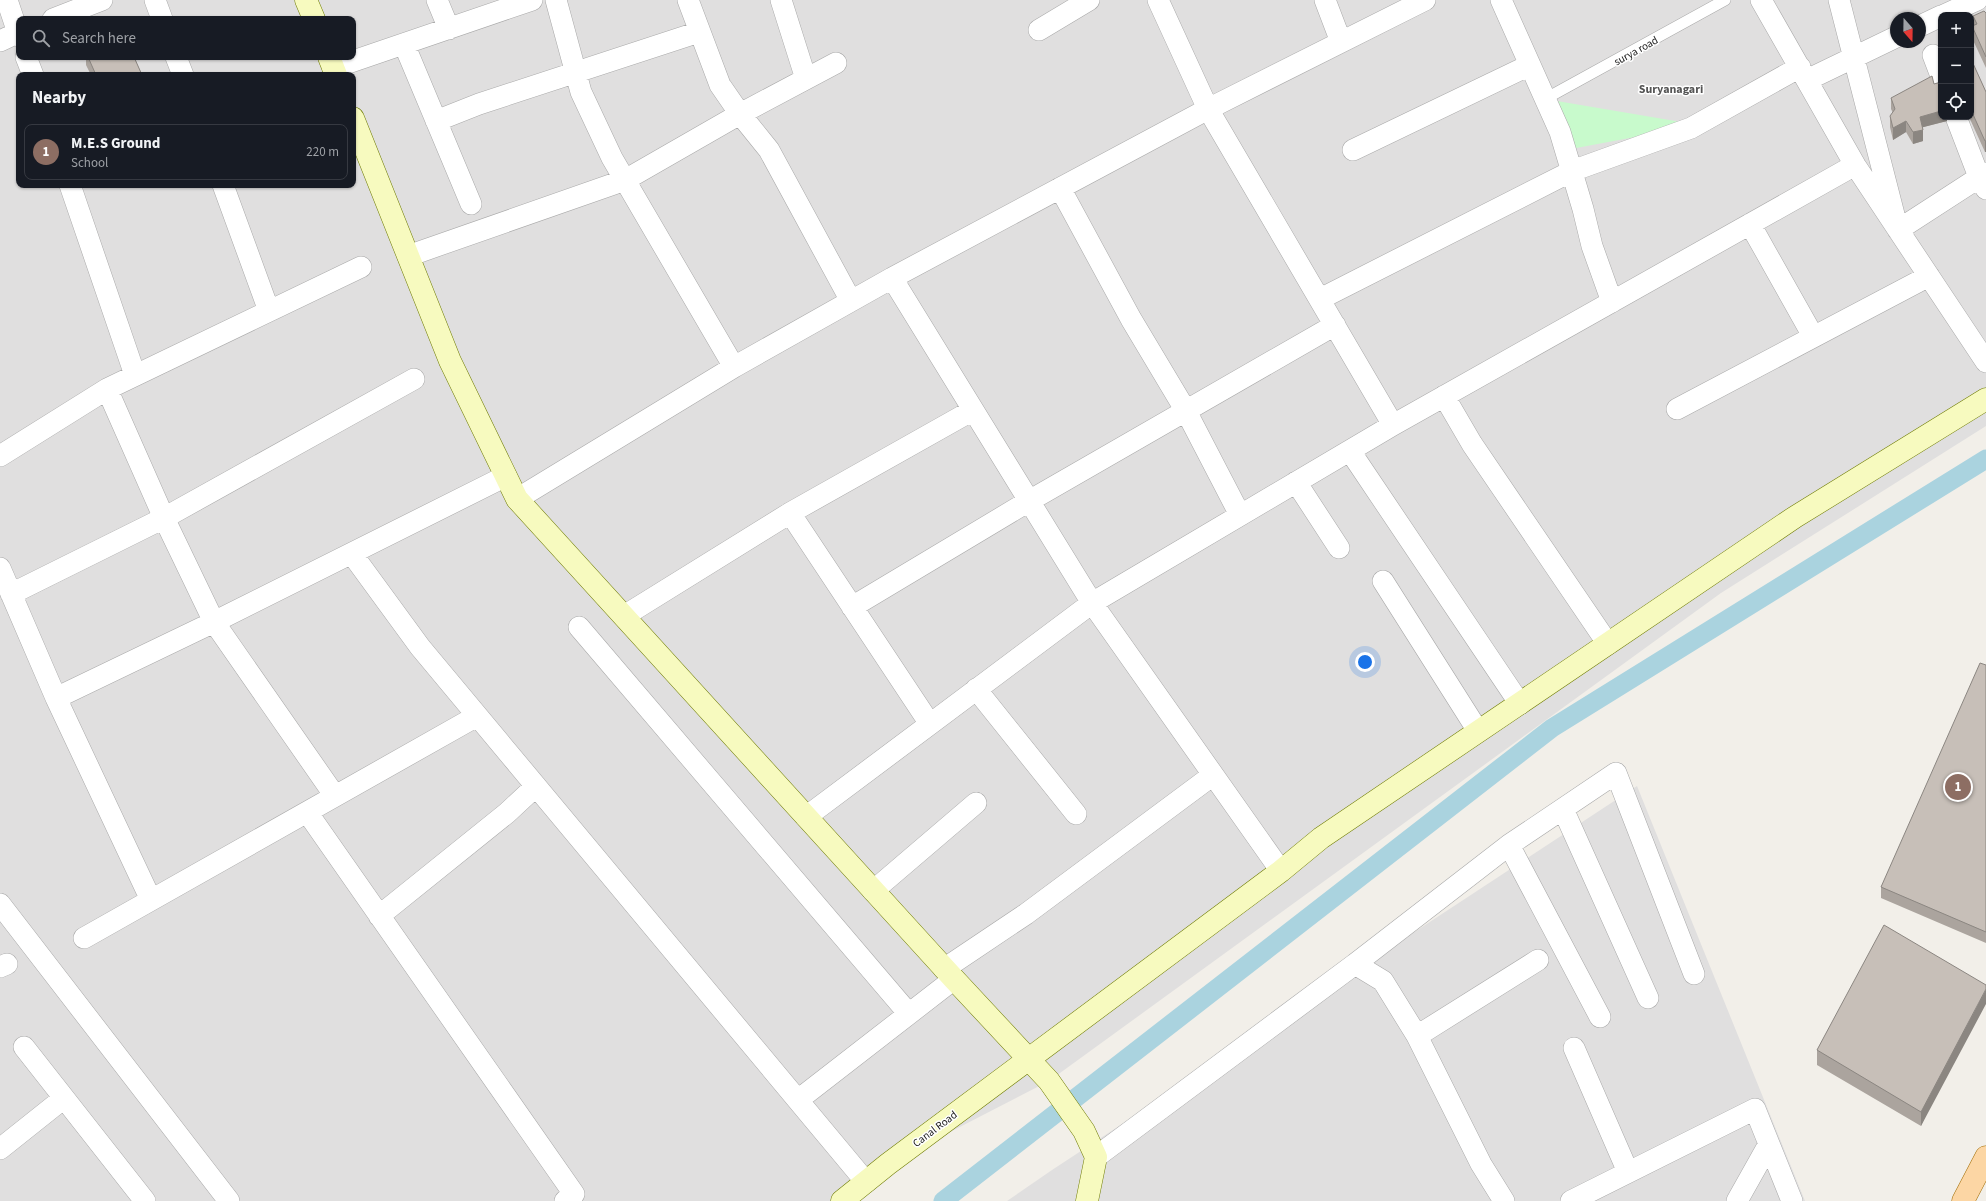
<!DOCTYPE html>
<meta charset="utf-8">
<style>
:root{--surface:#171b24;--page:#20242c;--text:#f1f3f6;--muted:#9ea1a6;--line:#363941;--accent:#b45309}
body{margin:0;font-family:"Source Sans 3",sans-serif;background:var(--page);color:var(--text)}
.controls{position:absolute;right:12px;top:12px;display:grid;overflow:hidden;border-radius:8px;box-shadow:0 1px 3px #0004}
.controls button{width:36px;height:36px;display:grid;place-items:center;padding:0;border:0;border-bottom:1px solid var(--line);background:var(--surface);color:var(--text);font:20px sans-serif}
.compass{position:absolute;left:1890px;top:12px;width:36px;height:36px;border-radius:50%;background:var(--surface);box-shadow:0 1px 3px #0004;rotate:160deg}
.you{position:absolute;left:1365px;top:662px;width:14px;height:14px;margin:-10px;border:3px solid #fff;border-radius:50%;background:#1a73e8;box-shadow:0 0 0 6px #1a73e833}
.badge{display:grid;place-items:center;width:26px;height:26px;border-radius:50%;background:var(--accent);color:#fff;font-size:13px;font-weight:700}
.pin{position:absolute;translate:-50% -50%;border:2px solid #fff;box-shadow:0 1px 4px #0006}
.list{margin:0;padding:0;list-style:none}
h2{display:flex;justify-content:space-between;align-items:center;height:52px;margin:0;padding:0 16px;font-size:17px}
h2 small{font-size:13px;font-weight:400;color:var(--muted)}
.list li{display:grid;grid-template-columns:26px 1fr auto;gap:12px;align-items:center;box-sizing:border-box;height:56px;margin:0 8px 8px;padding:0 8px;border:1px solid var(--line);border-radius:8px}
.list b{display:block;font-size:15px;white-space:nowrap}
.list p{margin:0;font-size:13px;white-space:nowrap;color:var(--muted)}
.list em{font-size:13px;font-style:normal;color:var(--muted)}
.icon{flex:none;width:22px;height:22px;fill:none;stroke:currentColor;stroke-width:2;stroke-linecap:round;stroke-linejoin:round}
.map{position:relative;flex:none;width:1986px;height:1201px;overflow:hidden}
.search{position:absolute;background:var(--surface);box-shadow:0 1px 3px #0004;left:16px;top:16px;width:340px;height:44px;display:flex;align-items:center;gap:10px;box-sizing:border-box;padding:0 14px;border-radius:8px;color:var(--muted);font-size:15px}
.panel{position:absolute;background:var(--surface);box-shadow:0 1px 3px #0004;left:16px;top:72px;width:340px;height:116px;border-radius:8px}
.map>svg:first-child{display:block}
.residential{fill:#e0dfdf;fill-rule:evenodd}
.park{fill:#c8facc}
.lines{fill:none;stroke-linecap:round;stroke-linejoin:round}
.canal{stroke:#aad3df;stroke-width:19}
.lane-casing{stroke:#a9a9a9;stroke-width:12}
.street-casing{stroke:#a9a9a9;stroke-width:22}
.secondary-casing{stroke:#707d05;stroke-width:23}
.primary-casing{stroke:#a06b00;stroke-width:23}
.lane{stroke:#fff;stroke-width:11}
.street{stroke:#fff;stroke-width:21}
.secondary{stroke:#f7fabf;stroke-width:22}
.primary{stroke:#fcd6a4;stroke-width:22}
.wall{fill:#aba49e}
.shaded-wall{fill:#8b8681}
.building{fill:#c7bfb8;stroke:#8b8681}
.labels{text-anchor:middle;dominant-baseline:central;stroke-width:3;stroke-linejoin:round;paint-order:stroke}
.street-label{font-size:11px;fill:#222;stroke:#fff}
.neighbourhood-label{font-size:12px;font-weight:bold;fill:#555;stroke:#fff}
</style>
<div class="map">
<svg width="1986" height="1201" viewBox="0 0 1986 1201">
<rect width="100%" height="100%" fill="#f2efe9"/>
<path class="residential" d="M 0,0 L 301,0 L 309,19 L 19,19 L 19,57 L 325,57 L 332,75 L 19,75 L 19,185 L 353,185 L 353,75 L 337,75 L 353,57 L 353,19 L 313,19 L 305,0 L 1986,0 L 1986,426 L 1721,593 L 1049,1081 L 888,1164 L 842,1201 L 0,1201 ZM 1941,15 L 1971,15 L 1971,117 L 1941,117 ZM 1896,18 L 1920,18 L 1920,42 L 1896,42 Z
M 1637,786 L 1805,1201 L 1007,1201 L 1052,1170 Z"/>
<path class="park" d="M 1545,99 L 1699,125 L 1571,149 Z"/>
<g class="lines">
<path class="canal" d="M 943,1201 L 1552,728 L 1986,459"/>
<g class="lane-casing">
<path id="lane" d="M 1545,99 L 1725,0"/>
</g>
<g class="street-casing">
<path id="street" d="M 7,0 L 19,36
M 155,0 L 162,19
M 437,0 L 449,29
M 688,0 L 720,85 L 740,114 L 769,150 L 851,301
M 781,0 L 806,79
M 1158,0 L 1208,109 L 1425,0
M 1325,0 L 1341,42
M 1501,0 L 1560,132 L 1583,209 L 1592,246 L 1612,302
M 1761,0 L 1855,165 L 1986,362
M 1839,0 L 1898,230 L 1986,173
M 1944,15 L 1977,0
M 53,19 L 102,0
M 1920,26 L 1941,16
M 1039,30 L 1089,0
M 0,41 L 19,32
M 404,44 L 471,204
M 1933,55 L 1941,76
M 26,57 L 33,75
M 176,57 L 183,75
M 333,68 L 532,0
M 1807,80 L 1896,37
M 1956,117 L 1979,177 L 1986,189
M 436,121 L 479,104 L 699,32
M 1353,150 L 1530,65
M 70,185 L 135,375
M 223,185 L 269,311
M 1060,188 L 1131,319 L 1186,411 L 1240,515
M 1750,224 L 1813,336
M 408,256 L 625,180 L 740,114 L 836,63
M 892,278 L 1208,109 L 1393,425
M 1320,299 L 1572,171 L 1691,128 L 1800,67
M 734,367 L 892,278 L 1092,603 L 1393,425 L 1855,165
M 107,389 L 164,518 L 214,622 L 335,796
M 1444,396 L 1472,444 L 1608,644
M 1677,409 L 1929,276
M 1350,451 L 1520,704
M 0,456 L 107,389 L 361,267
M 1296,482 L 1339,548
M 517,499 L 734,367 L 612,158 L 581,92 L 556,0
M 790,513 L 930,724
M 352,554 L 420,647 L 866,1182
M 0,568 L 56,698 L 151,900
M 1383,581 L 1478,731
M 11,594 L 164,518 L 414,379
M 852,607 L 1029,501 L 1335,325
M 624,616 L 790,513 L 973,410
M 579,627 L 909,1014
M 976,689 L 1076,814
M 56,698 L 214,622 L 506,476
M 1563,809 L 1648,998
M 307,812 L 574,1194 L 565,1201
M 806,817 L 1092,603 L 1281,871
M 1509,845 L 1600,1017
M 873,891 L 976,803
M 0,904 L 229,1201
M 379,916 L 507,813 L 536,786
M 84,938 L 477,716
M 1355,964 L 1509,845 L 1616,773 L 1694,974
M 0,967 L 7,964
M 944,969 L 1026,914 L 1213,775
M 1417,1036 L 1538,960
M 24,1047 L 145,1201
M 1574,1048 L 1628,1172
M 798,1100 L 954,979
M 0,1149 L 64,1098
M 1096,1157 L 1355,964 L 1383,981 L 1417,1036 L 1481,1164 L 1504,1201
M 1571,1201 L 1755,1109 L 1792,1201
M 1737,1201 L 1769,1144"/>
</g>
<g class="secondary-casing">
<path id="secondary" d="M 306,0 L 314,19
M 329,57 L 336,75
M 353,118 L 450,361 L 517,499 L 954,979 L 1049,1081 L 1084,1131 L 1096,1157 L 1087,1201
M 842,1201 L 888,1164 L 1281,871 L 1321,838 L 1795,517 L 1986,399"/>
</g>
<g class="primary-casing">
<path id="primary" d="M 1963,1201 L 1986,1157"/>
</g>
<use href="#lane" class="lane"/>
<use href="#street" class="street"/>
<use href="#secondary" class="secondary"/>
<use href="#primary" class="primary"/>
</g>
<path class="wall" d="M 1986,13 L 1986,68 L 1972,38 L 1972,26 L 1973,26 L 1973,16 Z
M 1941,41 L 1941,55 L 1940,53 L 1940,42 Z
M 86,57 L 134,57 L 142,75 L 91,75 L 86,65 Z
M 1971,59 L 1986,92 L 1985,152 L 1969,117 L 1971,117 Z
M 1934,84 L 1947,117 L 1947,121 L 1923,127 L 1923,141 L 1913,144 L 1906,132 L 1893,140 L 1890,127 L 1890,116 L 1893,113 L 1891,109 L 1891,98 Z
M 1986,665 L 1986,943 L 1881,898 L 1881,887 Z
M 1986,985 L 1921,1126 L 1817,1065 L 1817,1050 Z"/>
<path class="shaded-wall" d="M 1941,111 L 1941,117 L 1947,117 L 1947,121 L 1920,128 L 1920,117 Z
M 1906,121 L 1906,132 L 1893,140 L 1893,128 Z
M 1923,130 L 1923,141 L 1913,144 L 1913,132 Z
M 1985,141 L 1986,141 L 1986,152 L 1985,152 Z
M 1986,989 L 1986,1004 L 1921,1126 L 1921,1112 Z"/>
<path class="building" d="M 1984,11 L 1986,13 L 1986,57 L 1972,26 L 1977,24 L 1973,16 Z
M 88,57 L 134,57 L 142,75 L 96,75 Z
M 1971,59 L 1986,92 L 1986,141 L 1985,141 L 1971,110 Z
M 1932,76 L 1934,84 L 1941,82 L 1941,99 L 1940,99 L 1941,101 L 1941,111 L 1920,117 L 1923,130 L 1913,132 L 1906,121 L 1893,128 L 1890,116 L 1895,109 L 1891,98 Z
M 1980,663 L 1986,665 L 1986,932 L 1881,887 Z
M 1884,925 L 1986,985 L 1986,989 L 1921,1112 L 1817,1050 Z"/>
<g class="labels">
<g class="street-label">
<text transform="translate(1636 51) rotate(-29)">surya road</text>
<text transform="translate(935 1129) rotate(-37)">Canal Road</text>
</g>
<g class="neighbourhood-label">
<text x="1671" y="89">Suryanagari</text>
</g>
</g>
</svg>
<div class="controls">
<button>+</button>
<button>−</button>
<button><svg class="icon" aria-label="locate" viewBox="0 0 24 24"><circle cx="12" cy="12" r="6"/><path d="M12 2v4M12 18v4M2 12h4M18 12h4"/></svg></button>
</div>
<svg class="compass" viewBox="-18 -18 36 36"><path d="M0-13l5 13h-10z" fill="#e53935"/><path d="M0 13l5-13h-10z" fill="#9ea1a6"/></svg>
<div class="you"></div>
<div class="pin badge" style="left:1958px;top:787px;background:#8d6e63">1</div>
<div class="search"><svg class="icon" aria-label="search" viewBox="0 0 24 24"><circle cx="10" cy="10" r="6"/><path d="M15 15l6 6"/></svg>Search here</div>
<section class="panel">
<h2>Nearby<small></small></h2>
<ul class="list">
<li><span class="badge" style="background:#8d6e63">1</span><div><b>M.E.S Ground</b><p>School</p></div><em>220 m</em></li>
</ul>
</section>
</div>
